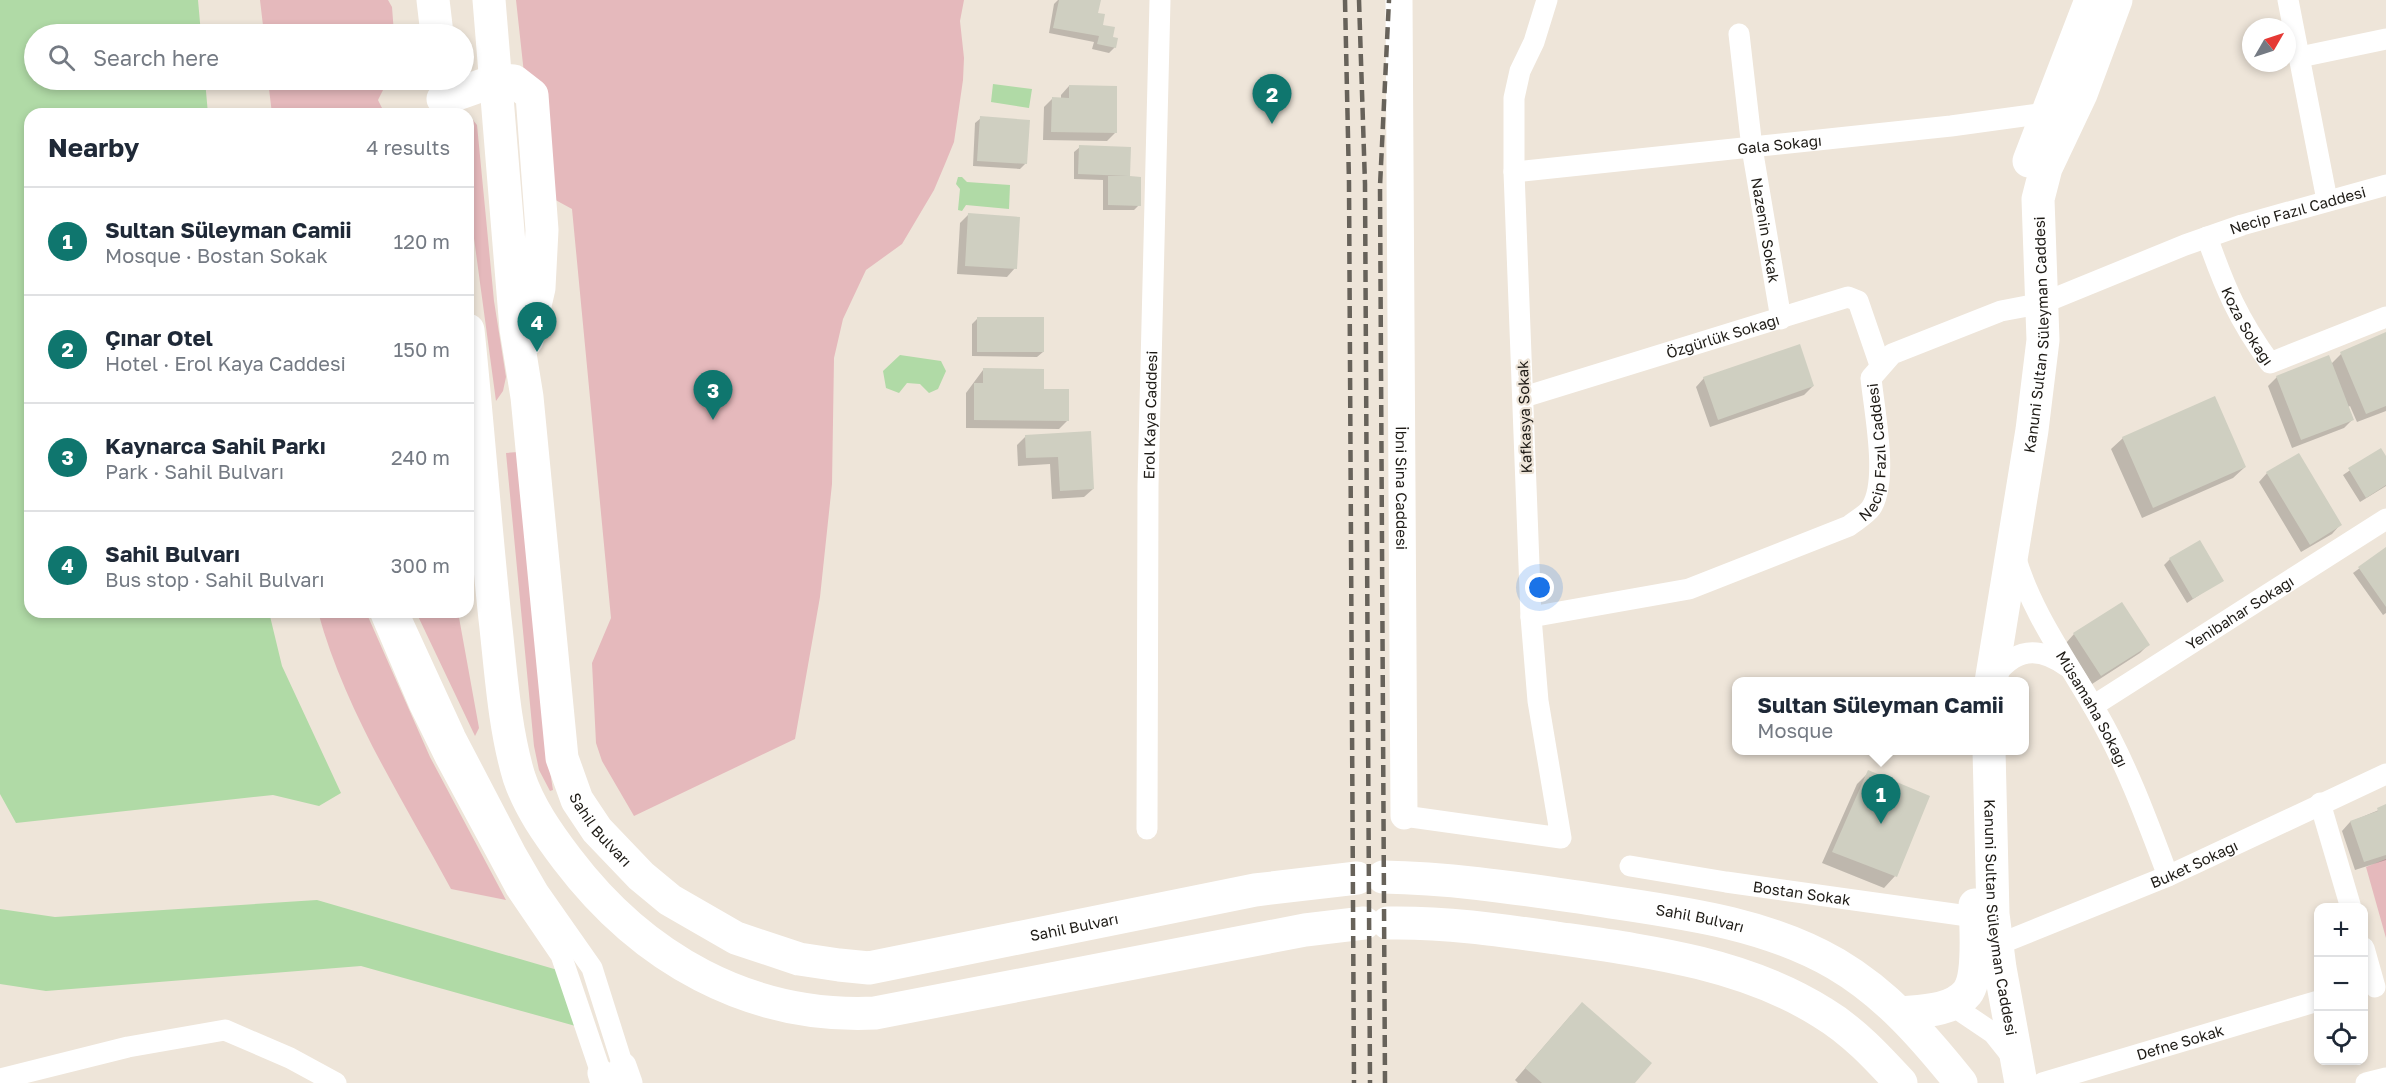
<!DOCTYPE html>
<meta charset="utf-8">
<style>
:root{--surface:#fff;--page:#f2f2f3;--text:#1f2937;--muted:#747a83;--line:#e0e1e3;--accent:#0f766e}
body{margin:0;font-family:"Golos Text",sans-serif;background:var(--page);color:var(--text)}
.controls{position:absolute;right:18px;bottom:18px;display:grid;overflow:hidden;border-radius:12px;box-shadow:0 3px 9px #0003}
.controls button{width:54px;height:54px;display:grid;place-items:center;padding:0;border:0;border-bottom:2px solid var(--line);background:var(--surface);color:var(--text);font:30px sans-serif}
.compass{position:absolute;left:2242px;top:18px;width:54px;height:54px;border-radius:50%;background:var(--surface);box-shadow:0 3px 9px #0003;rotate:51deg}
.you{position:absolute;left:1540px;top:588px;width:21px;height:21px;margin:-15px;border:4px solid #fff;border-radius:50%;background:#1a73e8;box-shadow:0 0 0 9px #1a73e833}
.badge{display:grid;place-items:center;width:39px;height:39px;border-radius:50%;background:var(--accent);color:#fff;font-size:20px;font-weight:700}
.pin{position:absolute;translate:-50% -50px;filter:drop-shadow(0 2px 3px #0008)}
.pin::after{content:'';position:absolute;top:32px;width:21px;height:18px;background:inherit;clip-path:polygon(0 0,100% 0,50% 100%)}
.popup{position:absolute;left:1732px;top:677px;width:297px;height:78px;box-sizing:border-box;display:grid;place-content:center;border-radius:12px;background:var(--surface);filter:drop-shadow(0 2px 4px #0005);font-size:20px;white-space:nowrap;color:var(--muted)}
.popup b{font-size:22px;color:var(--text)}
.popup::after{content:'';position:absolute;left:50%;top:100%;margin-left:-12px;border:12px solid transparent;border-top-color:var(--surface)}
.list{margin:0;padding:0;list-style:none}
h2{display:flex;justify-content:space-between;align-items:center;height:78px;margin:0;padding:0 24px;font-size:26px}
h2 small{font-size:20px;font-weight:400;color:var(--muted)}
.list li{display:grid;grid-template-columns:39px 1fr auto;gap:18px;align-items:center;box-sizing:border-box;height:108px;padding:0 24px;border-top:2px solid var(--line)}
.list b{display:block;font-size:22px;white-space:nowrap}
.list p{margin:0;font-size:20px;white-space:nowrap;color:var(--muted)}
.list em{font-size:20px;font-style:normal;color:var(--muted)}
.icon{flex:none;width:33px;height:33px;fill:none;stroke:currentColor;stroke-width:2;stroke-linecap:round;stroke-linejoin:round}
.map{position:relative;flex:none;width:2386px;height:1083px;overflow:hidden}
.search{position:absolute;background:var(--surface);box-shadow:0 3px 9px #0003;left:24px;top:24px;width:450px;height:66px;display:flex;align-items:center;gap:15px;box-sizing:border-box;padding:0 21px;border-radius:33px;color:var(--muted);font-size:22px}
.panel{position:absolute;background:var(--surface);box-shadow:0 3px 9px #0003;left:24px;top:108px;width:450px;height:510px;border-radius:18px}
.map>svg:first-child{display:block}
.green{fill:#e5b9bc}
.water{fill:#b0daa6}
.shadow{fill:#0003}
.building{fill:#cfcfc1}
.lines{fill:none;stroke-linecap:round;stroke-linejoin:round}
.minor{stroke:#fff;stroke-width:21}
.tertiary{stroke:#fff;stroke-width:27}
.primary{stroke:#fff;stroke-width:33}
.trunk{stroke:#fff;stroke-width:33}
.rail{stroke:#67625a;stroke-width:4.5;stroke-dasharray:12 6;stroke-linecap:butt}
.labels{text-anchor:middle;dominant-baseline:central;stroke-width:4.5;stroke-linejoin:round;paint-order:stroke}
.street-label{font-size:15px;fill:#1e1b16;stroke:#eee5d9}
</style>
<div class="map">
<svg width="2386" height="1083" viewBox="0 0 2386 1083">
<rect width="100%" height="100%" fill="#eee5d9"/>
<path class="green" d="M 260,0 L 388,0 L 392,7 L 394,34 L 264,34 Z
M 516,0 L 964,0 L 960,21 L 964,58 L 963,80 L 954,142 L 945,164 L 934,190 L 902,244 L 866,270 L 843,319 L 834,358 L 832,484 L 820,597 L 795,739 L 634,816 L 602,761 L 596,743 L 592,663 L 611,618 L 572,209 L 550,197 L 527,101 Z
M 268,80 L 388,80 L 378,100 L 385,114 L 272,114 Z
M 473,120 L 477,125 L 494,301 L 506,377 L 503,391 L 496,401 L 468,194 L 468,121 Z
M 518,452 L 544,733 L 553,790 L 550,791 L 539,770 L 534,746 L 506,453 Z
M 318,612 L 366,612 L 430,757 L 506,900 L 451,889 C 403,800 345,711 318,612 Z
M 416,612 L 458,612 L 479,728 L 475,736 Z
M 2386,859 L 2386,938 L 2366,867 Z"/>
<path class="water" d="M 0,0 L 198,0 L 201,34 L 34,34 L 34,80 L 205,80 L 208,114 L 30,114 L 30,612 L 269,612 L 282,666 L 341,793 L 319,806 L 273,795 L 16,823 L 0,794 Z
M 993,84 L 1032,89 L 1029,108 L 991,102 Z
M 958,177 L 962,177 L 967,182 L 1010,185 L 1009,209 L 966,205 L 962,211 L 958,210 L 960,189 L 956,184 Z
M 900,355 L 941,361 L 946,371 L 938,389 L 929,393 L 920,384 L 907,383 L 899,393 L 886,388 L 883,371 Z
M 317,900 L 561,971 L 579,1027 L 361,966 L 46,991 L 0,984 L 0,909 L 55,917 Z"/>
<path class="shadow" d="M 1058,0 L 1097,0 L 1097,14 L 1115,47 L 1109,53 L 1092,49 L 1094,42 L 1049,33 L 1054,4 Z
M 1069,86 L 1115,133 L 1107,141 L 1043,140 L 1044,107 L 1052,99 L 1061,99 L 1061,95 Z
M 981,118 L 1026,163 L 1020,169 L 973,166 L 975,123 Z
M 1080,147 L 1130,148 L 1129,178 L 1139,205 L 1134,210 L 1103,210 L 1103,180 L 1074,179 L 1074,152 Z
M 968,215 L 1015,268 L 1007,277 L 957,274 L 960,223 Z
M 977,319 L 1043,352 L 1037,357 L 972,356 L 972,324 Z
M 2386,334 L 2386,411 L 2357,422 L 2350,406 L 2348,407 L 2353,419 L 2344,428 L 2292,448 L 2268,386 L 2277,377 L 2331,364 L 2341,354 Z
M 983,370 L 1042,391 L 1068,420 L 1059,429 L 966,428 L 966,393 Z
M 1704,378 L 1813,386 L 1804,395 L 1710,427 L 1696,387 Z
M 1090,433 L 1093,489 L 1084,497 L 1052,499 L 1050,464 L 1018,466 L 1017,445 L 1026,436 Z
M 2123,438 L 2245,467 L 2233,478 L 2142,518 L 2111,449 Z
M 2380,450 L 2386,459 L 2386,486 L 2360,502 L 2343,475 Z
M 2267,473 L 2340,525 L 2332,534 L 2301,552 L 2259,482 Z
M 2386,549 L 2386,613 L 2383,615 L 2353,573 Z
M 2170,559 L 2222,580 L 2187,603 L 2164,565 Z
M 2074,634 L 2148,645 L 2140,653 L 2092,684 L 2066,643 Z
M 1869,772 L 1895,876 L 1884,888 L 1822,863 L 1857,784 Z
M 2386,807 L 2386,860 L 2355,870 L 2342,831 L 2350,822 Z
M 1571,1015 L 1633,1083 L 1518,1083 L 1515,1080 Z"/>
<path class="building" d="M 1059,0 L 1101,0 L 1098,13 L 1105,14 L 1103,25 L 1115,27 L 1113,37 L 1118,38 L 1116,48 L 1097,44 L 1099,36 L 1053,28 Z
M 1069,85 L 1117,86 L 1117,133 L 1051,132 L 1052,97 L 1069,98 Z
M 980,116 L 1030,120 L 1027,164 L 977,161 Z
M 1079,145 L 1131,147 L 1130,176 L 1141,177 L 1141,206 L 1108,205 L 1108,176 L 1128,176 L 1078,174 Z
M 968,213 L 1020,217 L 1017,269 L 965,266 Z
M 977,317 L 1044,317 L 1044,352 L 977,352 Z
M 2386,332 L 2386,406 L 2366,414 L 2340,352 Z
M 1800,344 L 1814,386 L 1718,420 L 1703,377 Z
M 2329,355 L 2354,420 L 2301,440 L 2276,376 Z
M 983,368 L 1044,369 L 1044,389 L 1069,389 L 1069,421 L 974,420 L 974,383 L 983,383 Z
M 2215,396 L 2246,467 L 2153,508 L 2122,437 Z
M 1091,431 L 1094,489 L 1060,491 L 1058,457 L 1026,458 L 1025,435 Z
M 2381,448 L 2386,456 L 2386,485 L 2366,498 L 2348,468 Z
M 2299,453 L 2342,525 L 2310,545 L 2266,472 Z
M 2200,540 L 2224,581 L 2193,599 L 2169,558 Z
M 2386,547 L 2386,607 L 2358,567 Z
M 2122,602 L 2150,645 L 2101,676 L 2073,633 Z
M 1868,770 L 1930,796 L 1897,877 L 1832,852 Z
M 2386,804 L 2386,855 L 2364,862 L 2350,821 L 2378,811 L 2377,808 Z
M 1582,1002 L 1652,1063 L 1635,1083 L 1542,1083 L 1525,1068 Z"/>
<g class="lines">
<g class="minor">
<path d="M 2288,0 L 2327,200"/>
<path id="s1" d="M 1739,34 L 1752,148 L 1781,319"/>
<path d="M 2300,57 L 2386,39"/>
<path id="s2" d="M 1514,172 L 1951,126 L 2046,113"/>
<path id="s3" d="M 2207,237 C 2225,288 2238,319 2270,363 L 2386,317"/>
<path id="s4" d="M 1524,397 L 1848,297 L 1858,301 L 1880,365"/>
<path id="s5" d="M 2015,556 C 2032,614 2067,660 2097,713 C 2127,765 2147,820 2168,876"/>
<path d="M 380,612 L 419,704 L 446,759 L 516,889 L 561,955 L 601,1073"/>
<path d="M 398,612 L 455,736 L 516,853 L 538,891 L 592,968 L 623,1066"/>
<path id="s6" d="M 1531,617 L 1689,589 L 1849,526 C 1855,521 1866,515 1871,508 C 1889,481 1874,410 1871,378 L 1892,354 L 2001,311 L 2043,303 L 2185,245 L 2242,225 L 2386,185"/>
<path d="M 1993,678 C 2015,648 2038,645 2068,667"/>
<path id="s7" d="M 2093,706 L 2386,519"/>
<path d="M 2320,803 L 2351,908"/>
<path d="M 1404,816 L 1561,838 L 1538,701 L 1531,617 L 1514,172 L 1514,98 L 1520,71 L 1534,42 L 1547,0"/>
<path id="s8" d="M 1147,829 L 1148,486 L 1160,0"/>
<path id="s9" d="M 1630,866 L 1726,882 L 1975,917"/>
<path id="s10" d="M 1997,945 L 2168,876 L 2386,774"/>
<path d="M 2364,948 L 2375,987"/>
<path d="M 1950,1004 L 1993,1033 L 2013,1058"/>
<path d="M 0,1079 L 128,1047 L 225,1030 L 290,1058 L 336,1083"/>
<path id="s11" d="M 2042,1083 L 2318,1001"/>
<path d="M 2366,1083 L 2386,1078"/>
</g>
<g class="tertiary">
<path id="s12" d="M 1399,0 L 1404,816"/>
<path d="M 623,1066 L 629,1083"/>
<path d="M 601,1073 L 604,1083"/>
</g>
<g class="primary">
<path d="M 2029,161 L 2091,0"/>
<path id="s13" d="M 1991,682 L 2032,430 L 2043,340 L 2038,199 L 2046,168 L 2081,94 L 2116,0"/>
<path id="s14" d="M 1989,750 L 1993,914 L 2000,968 L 2021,1083"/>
<path d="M 1901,1013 C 1922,1011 1952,1011 1967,993 C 1979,978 1976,924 1975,905"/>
</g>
<g class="trunk">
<path d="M 433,0 L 437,34"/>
<path id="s15" d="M 489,0 L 516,329 L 527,397 L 562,758 L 577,800 L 597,830 L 641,876 L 670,900 L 736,938 L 799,959 L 839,965 L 869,968 L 1255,890 L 1357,878"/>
<path d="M 443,99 L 497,80 L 514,81 L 532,95 L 542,230 L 539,288 L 527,340"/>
<path d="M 468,330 C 478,426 485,523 495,619 C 501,671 504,727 519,777 C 529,807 548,834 567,859 C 642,958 749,1019 875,1013 L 1305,930 L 1364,923"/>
<path id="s16" d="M 1383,877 C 1453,878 1522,889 1591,899 C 1675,912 1762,921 1836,964 C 1887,994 1924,1037 1961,1083"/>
<path d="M 1388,923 C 1445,922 1500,930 1556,938 C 1647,951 1744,963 1823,1013 C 1853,1031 1877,1057 1901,1083"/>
</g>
<path class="rail" d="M 1345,0 L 1349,182 L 1354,1083
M 1359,0 L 1365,184 L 1370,1083
M 1385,1083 L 1380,186 L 1389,0"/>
</g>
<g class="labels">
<g class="street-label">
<text stroke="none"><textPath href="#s2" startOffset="267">Gala Sokağı</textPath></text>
<text stroke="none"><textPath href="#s6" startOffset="956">Necip Fazıl Caddesi</textPath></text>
<text stroke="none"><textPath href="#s1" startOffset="198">Nazenin Sokak</textPath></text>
<text stroke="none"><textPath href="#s3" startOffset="98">Koza Sokağı</textPath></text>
<text stroke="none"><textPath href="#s13" startOffset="351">Kanuni Sultan Süleyman Caddesi</textPath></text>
<text stroke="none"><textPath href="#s4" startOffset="208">Özgürlük Sokağı</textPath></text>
<text stroke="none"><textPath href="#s8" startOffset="414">Erol Kaya Caddesi</textPath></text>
<text transform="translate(1524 417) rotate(-92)">Kafkasya Sokak</text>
<text stroke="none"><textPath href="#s6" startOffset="417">Necip Fazıl Caddesi</textPath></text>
<text stroke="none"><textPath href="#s12" startOffset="488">İbni Sina Caddesi</textPath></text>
<text stroke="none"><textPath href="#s7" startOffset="174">Yenibahar Sokağı</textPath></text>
<text stroke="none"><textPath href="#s5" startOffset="172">Müsamaha Sokağı</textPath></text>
<text stroke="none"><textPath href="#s15" startOffset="844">Sahil Bulvarı</textPath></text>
<text stroke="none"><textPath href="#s10" startOffset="213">Buket Sokağı</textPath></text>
<text stroke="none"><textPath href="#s9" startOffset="174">Bostan Sokak</textPath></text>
<text stroke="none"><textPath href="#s14" startOffset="168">Kanuni Sultan Süleyman Caddesi</textPath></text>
<text stroke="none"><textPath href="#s16" startOffset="320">Sahil Bulvarı</textPath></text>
<text stroke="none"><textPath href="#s15" startOffset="1366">Sahil Bulvarı</textPath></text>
<text stroke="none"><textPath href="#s11" startOffset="144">Defne Sokak</textPath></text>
</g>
</g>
</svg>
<div class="controls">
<button>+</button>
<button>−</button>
<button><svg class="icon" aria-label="locate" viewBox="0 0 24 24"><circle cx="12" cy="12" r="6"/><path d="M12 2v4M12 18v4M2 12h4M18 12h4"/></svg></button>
</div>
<svg class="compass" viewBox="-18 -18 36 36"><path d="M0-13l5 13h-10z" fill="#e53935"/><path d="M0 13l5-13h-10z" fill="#747a83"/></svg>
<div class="you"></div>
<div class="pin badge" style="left:1881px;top:824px">1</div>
<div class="popup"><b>Sultan Süleyman Camii</b>Mosque</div>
<div class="pin badge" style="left:1272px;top:124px">2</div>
<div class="pin badge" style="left:713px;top:420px">3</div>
<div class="pin badge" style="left:537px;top:352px">4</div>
<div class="search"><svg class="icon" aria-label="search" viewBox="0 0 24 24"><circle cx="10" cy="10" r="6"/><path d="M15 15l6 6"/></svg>Search here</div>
<section class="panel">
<h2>Nearby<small>4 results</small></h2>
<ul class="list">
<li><span class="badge">1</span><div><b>Sultan Süleyman Camii</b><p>Mosque · Bostan Sokak</p></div><em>120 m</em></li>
<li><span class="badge">2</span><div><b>Çınar Otel</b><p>Hotel · Erol Kaya Caddesi</p></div><em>150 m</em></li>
<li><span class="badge">3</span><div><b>Kaynarca Sahil Parkı</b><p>Park · Sahil Bulvarı</p></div><em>240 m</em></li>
<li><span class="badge">4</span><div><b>Sahil Bulvarı</b><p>Bus stop · Sahil Bulvarı</p></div><em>300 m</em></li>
</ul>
</section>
</div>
